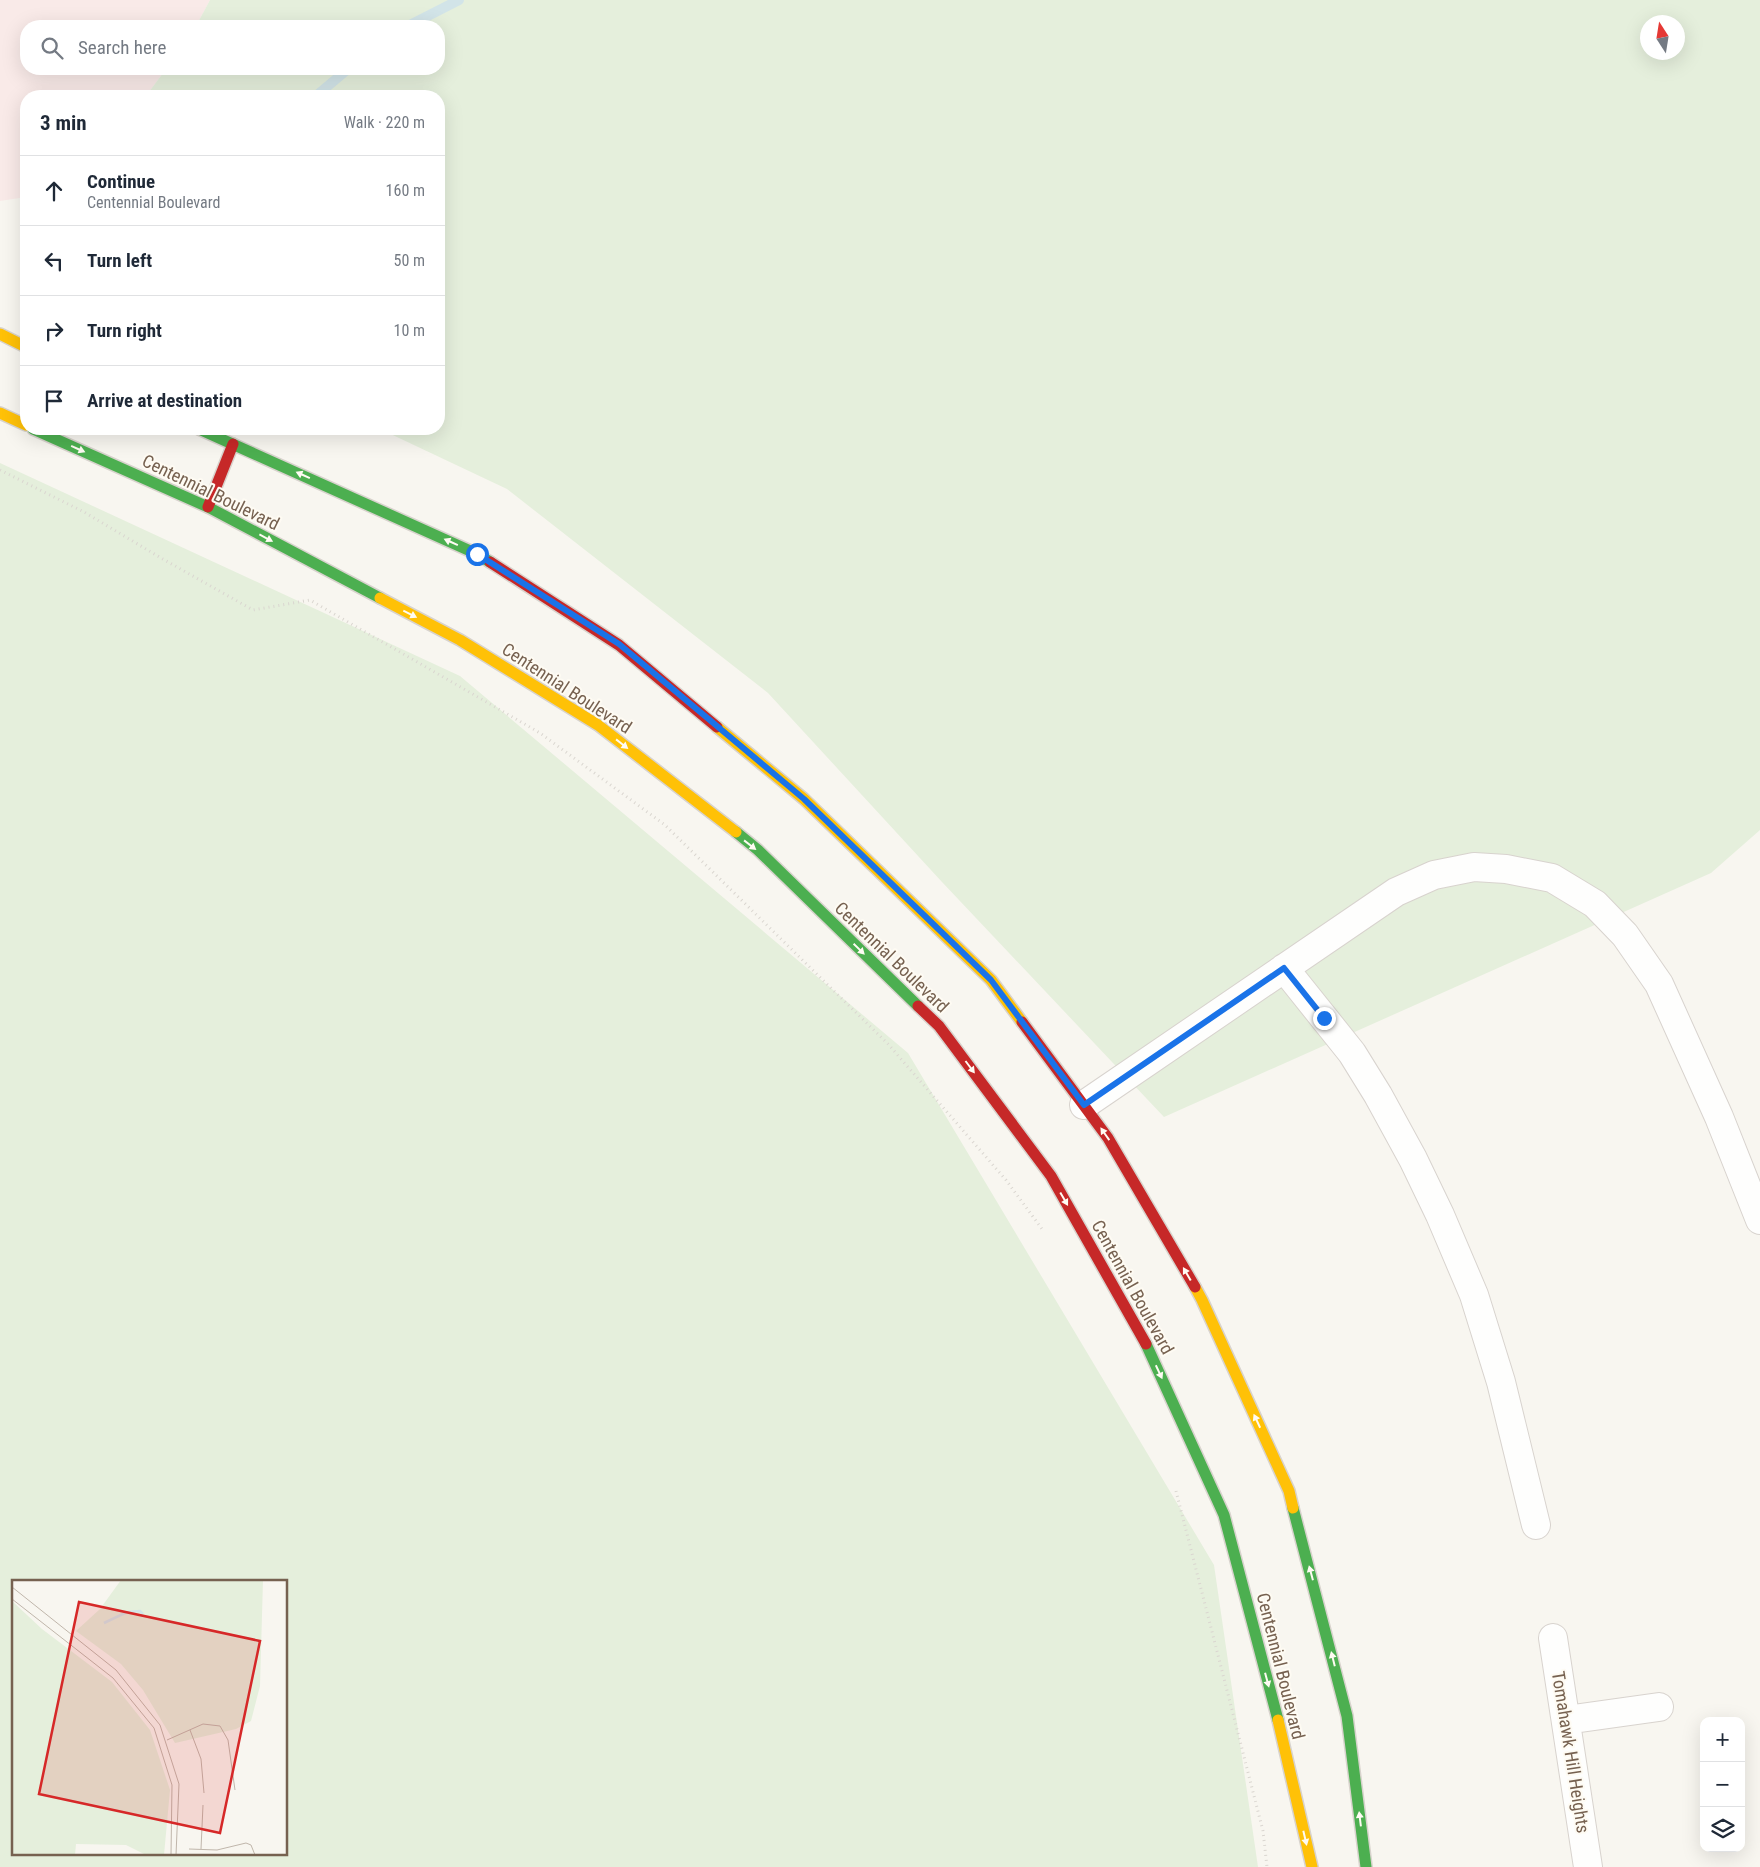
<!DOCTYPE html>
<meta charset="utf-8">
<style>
:root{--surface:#fff;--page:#f2f2f3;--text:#1f2937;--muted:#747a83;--line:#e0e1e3}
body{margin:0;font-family:"Roboto Condensed",sans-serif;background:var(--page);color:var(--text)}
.controls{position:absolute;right:15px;bottom:15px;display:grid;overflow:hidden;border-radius:10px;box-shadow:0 5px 20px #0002}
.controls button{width:45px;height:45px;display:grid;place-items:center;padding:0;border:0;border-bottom:1px solid var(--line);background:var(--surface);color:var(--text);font:25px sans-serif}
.compass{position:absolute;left:1640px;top:15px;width:45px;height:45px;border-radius:50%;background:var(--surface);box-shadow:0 5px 20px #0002;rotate:348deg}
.stop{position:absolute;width:15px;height:15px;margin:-11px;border:4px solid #1a73e8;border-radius:50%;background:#fff}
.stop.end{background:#1a73e8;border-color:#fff;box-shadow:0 1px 5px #0008}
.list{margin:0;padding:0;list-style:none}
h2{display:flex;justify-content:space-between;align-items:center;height:65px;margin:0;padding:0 20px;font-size:21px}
h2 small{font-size:16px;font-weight:400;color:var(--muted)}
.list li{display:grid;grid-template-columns:32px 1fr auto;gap:15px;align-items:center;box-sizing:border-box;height:70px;padding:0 20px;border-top:1px solid var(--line)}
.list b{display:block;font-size:19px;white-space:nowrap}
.list p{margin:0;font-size:16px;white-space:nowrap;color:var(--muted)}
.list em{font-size:16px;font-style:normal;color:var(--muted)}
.icon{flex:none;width:28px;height:28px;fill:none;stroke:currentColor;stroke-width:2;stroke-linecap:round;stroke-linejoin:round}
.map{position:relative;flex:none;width:1760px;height:1867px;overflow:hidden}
.search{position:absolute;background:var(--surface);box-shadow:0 5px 20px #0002;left:20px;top:20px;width:425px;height:55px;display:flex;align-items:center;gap:12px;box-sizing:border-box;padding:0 18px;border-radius:20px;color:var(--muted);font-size:19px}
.panel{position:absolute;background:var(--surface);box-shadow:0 5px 20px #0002;left:20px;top:90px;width:425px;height:345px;border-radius:20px}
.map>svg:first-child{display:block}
.medical{fill:#f9eae8}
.green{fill:#e5efdc;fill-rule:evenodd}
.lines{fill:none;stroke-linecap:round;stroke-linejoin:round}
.stream{stroke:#d2e4e8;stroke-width:10}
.street-casing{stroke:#d8d3ce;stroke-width:30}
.fast-casing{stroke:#d8d3cd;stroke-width:14}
.slow-casing{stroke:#d8d3cd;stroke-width:14}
.jam-casing{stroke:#d8d3cd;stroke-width:14}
.path{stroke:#dad6d0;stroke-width:3;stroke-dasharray:1 4;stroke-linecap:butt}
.street{stroke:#fefefd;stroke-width:28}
.fast{stroke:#4caf50;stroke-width:11}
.slow{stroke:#ffc107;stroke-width:11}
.jam{stroke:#c62828;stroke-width:11}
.oneway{fill:#fefbf3}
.route{stroke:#1a73e8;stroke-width:6}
.labels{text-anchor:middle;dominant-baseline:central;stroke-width:4;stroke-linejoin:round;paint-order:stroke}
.street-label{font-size:18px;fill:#766150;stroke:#fefbf3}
.inset-river{fill:none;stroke:#d2e4e8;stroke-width:2.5}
.inset-road{fill:none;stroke:#c0b6ab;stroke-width:1}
.view{fill:#d62828;fill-opacity:0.15;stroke:#d62828;stroke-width:2.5}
.inset-edge{fill:none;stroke:#766150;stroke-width:2.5}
</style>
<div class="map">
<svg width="1760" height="1867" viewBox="0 0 1760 1867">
<rect width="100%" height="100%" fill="#f8f6f0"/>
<path class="medical" d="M 0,0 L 210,0 L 196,26 L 26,26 L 26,69 L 166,69 L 146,96 L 26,96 L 26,197 L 0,201 Z"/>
<path class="green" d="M 210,0 L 1760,0 L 1760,830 L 1711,873 L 1164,1117 L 942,882 L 768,693 L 507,489 L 380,429 L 439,429 L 439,96 L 146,96 L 166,69 L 439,69 L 439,26 L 196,26 ZM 1648,22 L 1678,22 L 1678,52 L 1648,52 Z
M 0,463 L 460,676 L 908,1053 L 1214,1565 L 1258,1867 L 0,1867 ZM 14,1581 L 286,1581 L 286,1853 L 14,1853 Z"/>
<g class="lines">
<path class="stream" d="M 408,26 L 459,0
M 316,96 L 348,69"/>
<g class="street-casing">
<path id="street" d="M 1284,968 L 1352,1053 L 1378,1095 L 1413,1159 L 1440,1215 L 1474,1295 L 1501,1382 L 1536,1525
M 1084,1105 L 1396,892 L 1434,875 L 1474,867 L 1506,869 L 1552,878 L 1595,904 L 1625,935 L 1659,984 L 1719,1117 L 1760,1220
M 1553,1638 L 1588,1867
M 1566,1720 L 1659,1707"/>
</g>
<g class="fast-casing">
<path id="fast" d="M 33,429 L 208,507 L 380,598
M 199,429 L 477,554 L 490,562
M 736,832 L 758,850 L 918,1006
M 1146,1344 L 1224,1515 L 1278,1720
M 1293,1508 L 1347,1716 L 1366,1867"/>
</g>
<g class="slow-casing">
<path id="slow" d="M 0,334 L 26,347
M 0,413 L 26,425
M 380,598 L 460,640 L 598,725 L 736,832
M 717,727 L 804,799 L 991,980 L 1022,1022
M 1195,1287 L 1202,1300 L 1289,1491 L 1293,1508
M 1278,1720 L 1312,1867"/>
</g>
<g class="jam-casing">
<path id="jam" d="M 208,507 L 233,444
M 490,562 L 619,645 L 717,727
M 918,1006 L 939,1026 L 1051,1176 L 1146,1344
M 1022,1022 L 1108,1138 L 1195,1287"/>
</g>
<path class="path" d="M 0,470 L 84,512 L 161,558 L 253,610 L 310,600 L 540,733 L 665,825 L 888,1044 L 1006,1180 L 1042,1229
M 1176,1491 L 1263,1831 L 1267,1867"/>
<use href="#street" class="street"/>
<use href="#fast" class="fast"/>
<use href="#slow" class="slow"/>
<use href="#jam" class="jam"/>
</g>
<defs><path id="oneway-solid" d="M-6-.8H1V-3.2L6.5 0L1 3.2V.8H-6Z" transform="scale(1.25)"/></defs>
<g class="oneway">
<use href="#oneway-solid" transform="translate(78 449) rotate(24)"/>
<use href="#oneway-solid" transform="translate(303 475) rotate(-156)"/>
<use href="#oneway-solid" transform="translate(266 538) rotate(28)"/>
<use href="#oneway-solid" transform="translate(451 542) rotate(-156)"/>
<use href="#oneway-solid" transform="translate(410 614) rotate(27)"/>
<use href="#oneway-solid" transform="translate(622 744) rotate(38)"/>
<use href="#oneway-solid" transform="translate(750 845) rotate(38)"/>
<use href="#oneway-solid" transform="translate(859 949) rotate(44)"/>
<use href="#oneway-solid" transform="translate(970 1067) rotate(53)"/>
<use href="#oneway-solid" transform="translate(1105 1134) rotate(-125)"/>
<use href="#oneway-solid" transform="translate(1064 1199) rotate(60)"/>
<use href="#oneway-solid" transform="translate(1187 1274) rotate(-120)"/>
<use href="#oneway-solid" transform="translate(1159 1372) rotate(65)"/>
<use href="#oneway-solid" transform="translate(1257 1421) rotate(-115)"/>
<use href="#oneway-solid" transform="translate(1311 1573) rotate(-105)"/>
<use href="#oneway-solid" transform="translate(1333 1659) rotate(-104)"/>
<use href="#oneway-solid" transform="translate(1267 1680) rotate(75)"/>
<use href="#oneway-solid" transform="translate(1360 1819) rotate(-97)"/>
<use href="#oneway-solid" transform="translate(1305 1838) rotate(77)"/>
</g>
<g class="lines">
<path class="route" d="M 477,554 L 619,644 L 804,799 L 991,980 L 1084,1105 L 1284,968 L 1324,1018"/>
</g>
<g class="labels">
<g class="street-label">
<text transform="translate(211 492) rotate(26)">Centennial Boulevard</text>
<text transform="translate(567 688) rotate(33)">Centennial Boulevard</text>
<text transform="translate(892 957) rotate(44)">Centennial Boulevard</text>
<text transform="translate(1133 1287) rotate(61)">Centennial Boulevard</text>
<text transform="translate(1281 1666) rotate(76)">Centennial Boulevard</text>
<text transform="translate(1571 1752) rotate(81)">Tomahawk Hill Heights</text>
</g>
</g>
<g transform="translate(12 1580)">
<rect width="275" height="275" fill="#f8f6f0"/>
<path d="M 109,0 L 251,0 L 248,106 L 239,141 L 224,149 L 163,163 L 131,110 L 109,84 L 64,51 L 88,29 ZM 0,21 L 30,49 L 100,102 L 138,150 L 158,210 L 152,275 L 134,275 L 114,265 L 64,264 L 63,275 L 0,275 Z" fill="#e5efdc"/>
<path class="inset-river" d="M 92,43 L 115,32 L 128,31 L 131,34"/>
<path class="inset-road" d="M 0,7 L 104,90 L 148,145 L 167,204 L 164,275M 0,19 L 101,98 L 142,148 L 160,205 L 159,275M 178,150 L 189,179 L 192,213M 155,160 L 191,144 L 208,146 L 216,160 L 223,210M 177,269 L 205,270 L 234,263 L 239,265 L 243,275M 189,269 L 191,225"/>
<path class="view" d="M 67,22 L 248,61 L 208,253 L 27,214 Z"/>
<rect width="275" height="275" class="inset-edge"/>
</g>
</svg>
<div class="controls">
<button>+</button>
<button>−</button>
<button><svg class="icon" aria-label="layers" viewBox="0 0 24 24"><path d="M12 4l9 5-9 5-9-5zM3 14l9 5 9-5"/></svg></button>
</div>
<svg class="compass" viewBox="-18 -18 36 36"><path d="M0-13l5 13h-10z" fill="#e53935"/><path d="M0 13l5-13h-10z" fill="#747a83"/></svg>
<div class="stop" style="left:477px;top:554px"></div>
<div class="stop end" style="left:1324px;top:1018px"></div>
<div class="search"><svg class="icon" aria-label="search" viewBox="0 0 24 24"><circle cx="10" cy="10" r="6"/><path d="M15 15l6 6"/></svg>Search here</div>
<section class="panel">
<h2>3 min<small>Walk · 220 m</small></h2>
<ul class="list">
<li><svg class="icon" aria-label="ahead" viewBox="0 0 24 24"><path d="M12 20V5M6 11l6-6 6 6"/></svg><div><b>Continue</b><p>Centennial Boulevard</p></div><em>160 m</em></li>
<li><svg class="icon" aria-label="left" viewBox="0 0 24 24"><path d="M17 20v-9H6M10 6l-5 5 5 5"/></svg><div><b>Turn left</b></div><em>50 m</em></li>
<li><svg class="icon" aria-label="right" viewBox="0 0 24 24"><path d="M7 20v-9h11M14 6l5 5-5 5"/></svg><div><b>Turn right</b></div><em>10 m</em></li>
<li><svg class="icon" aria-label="arrive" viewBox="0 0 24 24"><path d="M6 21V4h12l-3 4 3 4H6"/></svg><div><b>Arrive at destination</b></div></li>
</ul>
</section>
</div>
